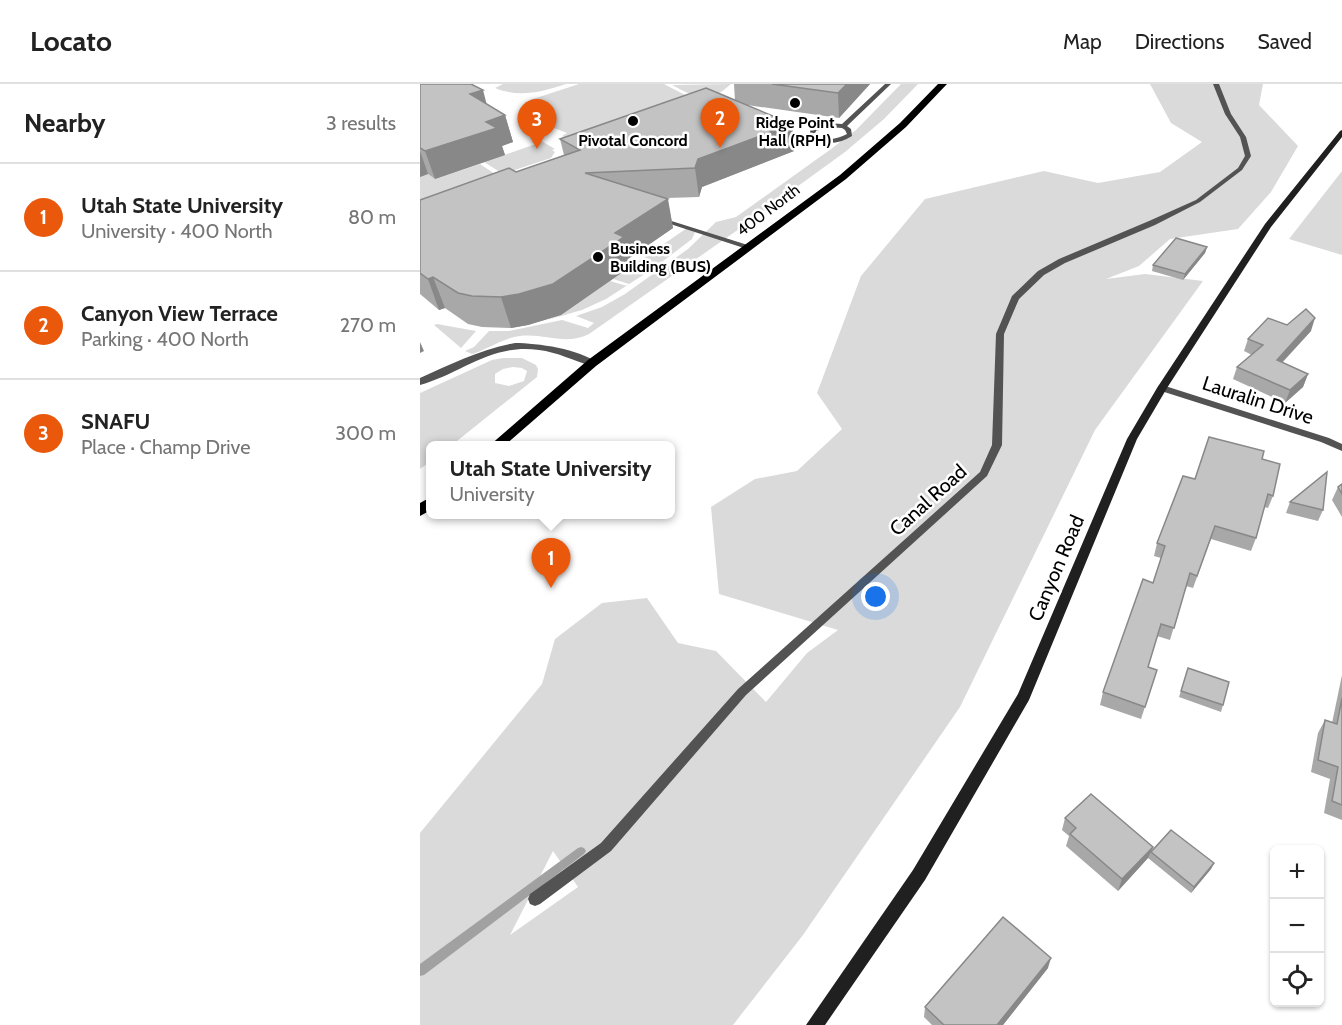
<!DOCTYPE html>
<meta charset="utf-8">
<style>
:root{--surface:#fff;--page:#f2f2f2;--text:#222;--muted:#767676;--line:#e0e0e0;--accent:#ea580c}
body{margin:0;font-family:Cabin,sans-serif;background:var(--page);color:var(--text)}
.controls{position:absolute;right:18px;bottom:18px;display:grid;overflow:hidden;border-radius:9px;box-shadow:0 2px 4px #0004}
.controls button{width:54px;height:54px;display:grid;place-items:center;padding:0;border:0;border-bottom:2px solid var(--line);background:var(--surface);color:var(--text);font:30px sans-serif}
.you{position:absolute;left:456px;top:513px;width:21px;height:21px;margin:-15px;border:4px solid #fff;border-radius:50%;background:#1a73e8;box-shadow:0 0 0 9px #1a73e833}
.badge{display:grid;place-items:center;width:39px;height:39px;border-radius:50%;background:var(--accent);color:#fff;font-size:20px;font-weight:700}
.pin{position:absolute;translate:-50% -50px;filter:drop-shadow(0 2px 3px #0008)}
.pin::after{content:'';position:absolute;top:32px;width:21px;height:18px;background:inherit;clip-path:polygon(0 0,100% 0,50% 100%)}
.popup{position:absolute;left:6px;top:357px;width:249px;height:78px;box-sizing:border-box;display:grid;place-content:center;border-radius:9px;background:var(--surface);filter:drop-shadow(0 2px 4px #0005);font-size:20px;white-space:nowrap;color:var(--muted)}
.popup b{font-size:22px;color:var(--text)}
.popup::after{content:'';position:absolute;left:50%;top:100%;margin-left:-12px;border:12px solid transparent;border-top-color:var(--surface)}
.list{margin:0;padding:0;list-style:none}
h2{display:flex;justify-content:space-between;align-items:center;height:78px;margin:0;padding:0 24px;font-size:26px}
h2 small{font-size:20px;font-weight:400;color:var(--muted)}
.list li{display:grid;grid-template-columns:39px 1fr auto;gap:18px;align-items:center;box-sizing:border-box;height:108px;padding:0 24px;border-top:2px solid var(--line)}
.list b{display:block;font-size:22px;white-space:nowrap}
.list p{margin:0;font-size:20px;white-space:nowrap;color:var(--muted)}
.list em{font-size:20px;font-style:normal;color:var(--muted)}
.icon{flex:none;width:33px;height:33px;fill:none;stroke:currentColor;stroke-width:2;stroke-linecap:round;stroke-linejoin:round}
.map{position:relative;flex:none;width:922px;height:941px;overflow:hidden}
header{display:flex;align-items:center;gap:36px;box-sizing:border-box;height:84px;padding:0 30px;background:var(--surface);border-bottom:2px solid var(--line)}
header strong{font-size:28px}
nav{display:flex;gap:33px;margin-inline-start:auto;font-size:21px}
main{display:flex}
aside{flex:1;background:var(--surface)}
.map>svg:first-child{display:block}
.green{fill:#dadada;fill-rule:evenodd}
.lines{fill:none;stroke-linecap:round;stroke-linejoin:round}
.stream{fill:#a1a1a1;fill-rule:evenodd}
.lane{fill:#535353;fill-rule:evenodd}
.street{fill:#535353;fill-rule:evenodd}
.secondary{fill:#202020;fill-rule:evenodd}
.primary{fill:#000;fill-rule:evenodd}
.wall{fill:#a8a8a8}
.shaded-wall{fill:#888}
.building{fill:#c3c3c3;stroke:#888;stroke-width:1.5}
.poi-dot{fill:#000;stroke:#fff;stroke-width:2}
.labels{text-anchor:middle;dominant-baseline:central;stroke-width:5;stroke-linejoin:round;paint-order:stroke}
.far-poi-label{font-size:16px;font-weight:bold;fill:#000;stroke:#fff}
.far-street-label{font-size:16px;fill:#000;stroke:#fff}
.street-label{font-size:20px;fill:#000;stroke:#fff}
</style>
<header>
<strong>Locato</strong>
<nav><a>Map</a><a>Directions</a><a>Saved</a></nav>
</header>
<main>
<aside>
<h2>Nearby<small>3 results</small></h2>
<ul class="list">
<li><span class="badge">1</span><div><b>Utah State University</b><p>University · 400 North</p></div><em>80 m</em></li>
<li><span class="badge">2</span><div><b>Canyon View Terrace</b><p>Parking · 400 North</p></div><em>270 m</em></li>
<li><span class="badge">3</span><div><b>SNAFU</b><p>Place · Champ Drive</p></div><em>300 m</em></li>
</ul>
</aside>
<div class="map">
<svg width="922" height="941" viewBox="0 0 922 941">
<rect width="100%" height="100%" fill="#fff"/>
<path class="green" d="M 83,0 L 146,0 C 122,8 99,14 75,4 Z
M 159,0 L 244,0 L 284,21 L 151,57 L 142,52 L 147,49 L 126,41 L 129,39 L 118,36 L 120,32 L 110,26 L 112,21 L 110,16 Z
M 311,0 C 288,21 277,14 252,1 Z
M 481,0 L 498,0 L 464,35 L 425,68 L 319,145 L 169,250 C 145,262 125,249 100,252 C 83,254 68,265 52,270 L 45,267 L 54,263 L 69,247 L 89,247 L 142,236 L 168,244 L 174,239 L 156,232 L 182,223 L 205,210 L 268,165 L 296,138 L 316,133 L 411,65 L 436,46 Z
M 730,0 L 843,0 L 839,21 L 878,62 L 851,108 L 818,145 L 750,155 L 719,182 L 686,195 L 725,190 L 783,197 L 675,346 L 540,623 L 383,851 L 313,941 L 0,941 L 0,749 L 122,600 L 135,555 L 182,519 L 227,514 L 258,559 L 296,567 L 346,618 L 387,569 L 418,546 L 299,510 L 291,423 L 335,395 L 377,387 L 422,345 L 397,309 L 441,192 L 505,115 L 624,87 L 678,99 L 740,88 L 782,58 L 751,39 ZM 133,767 L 158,803 L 90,851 Z
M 118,55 L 135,65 L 132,66 L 135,68 L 131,74 L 83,90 L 64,78 L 116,60 L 112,57 Z
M 60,80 L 78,92 L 0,118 L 0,93 L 8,90 L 15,95 Z
M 922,87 L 922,171 L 869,155 Z
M 267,144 L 275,148 L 272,155 L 234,184 L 186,215 L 162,226 L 127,236 L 141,231 L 190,197 L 207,202 L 209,200 L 193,195 Z
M 17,240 L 56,247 L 41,264 L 14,241 Z
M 83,274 L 102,274 L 116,281 L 118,285 L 117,293 L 32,361 L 11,362 L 11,377 L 0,385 L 0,309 L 72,276 ZM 93,283 L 102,284 L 107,287 L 104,297 L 89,302 L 75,299 L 75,290 L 83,285 Z"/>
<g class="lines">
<path class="stream" d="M 161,763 L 164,764 L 166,767 L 164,770 L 4,891 L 0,892 L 0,880 L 158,764 Z"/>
<path class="lane" d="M 465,0 L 471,0 L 427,42 L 431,45 L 432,52 C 418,61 401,62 389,51 L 391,45 L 407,39 L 422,40 ZM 408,43 L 422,44 L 425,46 L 427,50 C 416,56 406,57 395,50 L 396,47 Z
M 793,0 L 799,0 L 811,30 L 826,53 L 831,72 L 822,86 L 780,118 L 735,141 L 645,179 L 624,191 L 599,215 L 584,250 L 582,361 L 567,392 L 326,611 L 191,767 L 120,820 L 115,822 L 110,820 L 108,815 L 110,810 L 181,759 L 318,605 L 560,388 L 572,361 L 576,250 L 592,212 L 618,187 L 639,175 L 729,137 L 776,116 L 818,84 L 825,72 L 820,53 L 805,30 Z
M 238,134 L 242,134 L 334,163 L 327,165 L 238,136 Z"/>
<path class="street" d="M 95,259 C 117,259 160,265 177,279 L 172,282 C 154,277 137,268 119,266 C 72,259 42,289 0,301 L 0,294 C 31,280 61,265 95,259 Z
M 742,301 L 909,354 L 922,360 L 922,367 L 901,358 L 738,306 L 738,302 Z"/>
<path class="secondary" d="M 922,46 L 922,53 L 851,143 L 747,304 L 717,355 L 609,616 L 505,796 L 405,941 L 386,941 L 493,786 L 598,610 L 707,355 L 737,304 L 845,140 L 920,47 Z"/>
<path class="primary" d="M 518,0 L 527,0 L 486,43 L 426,95 L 176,282 L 84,362 L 69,362 L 168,276 L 420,91 L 480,39 Z
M 11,413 L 11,426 L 0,432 L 0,419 Z"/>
</g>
<path class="wall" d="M 0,0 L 67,20 L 85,31 L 93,58 L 82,62 L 85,71 L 15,95 L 8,90 L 0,93 Z
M 314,0 L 450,0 L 419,34 L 327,21 L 372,40 L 374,67 L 282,103 L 279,113 L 247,114 L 253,144 L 208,175 L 210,183 L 141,231 L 108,241 L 91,244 L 62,243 L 48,240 L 25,224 L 19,226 L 0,210 L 0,116 L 96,88 L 144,71 L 140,55 L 315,17 Z
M 787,163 L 785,169 L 763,196 L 732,187 L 733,181 Z
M 891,247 L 862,279 L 888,290 L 883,303 L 865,319 L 813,295 L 817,283 L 832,271 L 824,267 L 828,255 Z
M 842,375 L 853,412 L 848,424 L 844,423 L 836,454 L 831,467 L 791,455 L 773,504 L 766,502 L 750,556 L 737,552 L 728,583 L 737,586 L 721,635 L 680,621 L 683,608 L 733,499 L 741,474 L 734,472 L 737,459 L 775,395 Z
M 922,400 L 922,433 L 912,416 L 918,403 Z
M 870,418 L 903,426 L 898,437 L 866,429 Z
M 766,591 L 803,621 L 801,628 L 759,613 Z
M 922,591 L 922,736 L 904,729 L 910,695 L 891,688 L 898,649 L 905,636 L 912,639 Z
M 645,734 L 733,763 L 731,768 L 794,779 L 791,785 L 771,809 L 728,774 L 698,807 L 646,762 L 649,752 L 642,746 Z
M 628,884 L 583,941 L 512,941 L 504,933 L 505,923 Z"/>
<path class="shaded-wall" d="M 427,0 L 450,0 L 419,34 L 418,9 Z
M 63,6 L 70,33 L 50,10 Z
M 85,31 L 93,58 L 82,62 L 85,71 L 15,95 L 5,67 L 66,38 Z
M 372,40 L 374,67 L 282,103 L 279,113 L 275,84 L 278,75 Z
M 0,67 L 8,90 L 0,93 Z
M 248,115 L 253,144 L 208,175 L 210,183 L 141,231 L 108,241 L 91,244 L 81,213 L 195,149 Z
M 787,163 L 785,169 L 763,196 L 765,190 Z
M 13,193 L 25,224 L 19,226 L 8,195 Z
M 895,234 L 891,247 L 852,289 L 857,276 Z
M 0,258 L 4,267 L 0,269 Z
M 888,290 L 883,303 L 865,319 L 870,306 Z
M 733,763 L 728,774 L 698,807 L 702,795 Z
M 794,779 L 791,785 L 771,809 L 774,803 Z
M 631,874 L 628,884 L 583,941 L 577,941 Z"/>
<path class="building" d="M 0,0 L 51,0 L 63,6 L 50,10 L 85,31 L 66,38 L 77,44 L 5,67 L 0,64 Z
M 352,0 L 427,0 L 418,9 Z
M 286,4 L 372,40 L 278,75 L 275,84 L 165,89 L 248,115 L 195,149 L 204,153 L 133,200 L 99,210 L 81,213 L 52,212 L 38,209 L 13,193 L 8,195 L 0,189 L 0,116 L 89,84 L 96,88 L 160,66 L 140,55 Z
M 756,154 L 787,163 L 765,190 L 733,181 Z
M 886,225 L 895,234 L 857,276 L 888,290 L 870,306 L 817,283 L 843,261 L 828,255 L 848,234 L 867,241 Z
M 789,353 L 844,367 L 842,375 L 860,380 L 853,412 L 848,410 L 836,454 L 795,442 L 777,492 L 770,489 L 754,544 L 741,540 L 728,583 L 737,586 L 725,623 L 683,608 L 723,495 L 733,499 L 745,462 L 737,459 L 763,392 L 775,395 Z
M 907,388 L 903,426 L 870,418 Z
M 922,400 L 922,410 L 918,403 Z
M 768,584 L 809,598 L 803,621 L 761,607 Z
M 922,614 L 922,721 L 912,717 L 918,683 L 898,676 L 905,636 L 917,640 Z
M 671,710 L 733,763 L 702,795 L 650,750 L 656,744 L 645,734 Z
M 751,746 L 794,779 L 774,803 L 731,768 Z
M 583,833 L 631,874 L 577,941 L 524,941 L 505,923 Z"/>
<g class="poi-dot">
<circle cx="375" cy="19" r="6"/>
<circle cx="213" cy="37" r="6"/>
<circle cx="178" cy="173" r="6"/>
</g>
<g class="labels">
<g class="far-poi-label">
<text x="375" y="38">Ridge Point<tspan x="375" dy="18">Hall (RPH)</tspan></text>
<text x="213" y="56">Pivotal Concord</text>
<text x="190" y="164" text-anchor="start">Business<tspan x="190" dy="18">Building (BUS)</tspan></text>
</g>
<g class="far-street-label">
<text transform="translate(348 126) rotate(-37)">400 North</text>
</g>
<g class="street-label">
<text transform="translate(838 316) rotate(18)">Lauralin Drive</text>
<text transform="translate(508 416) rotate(-42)">Canal Road</text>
<text transform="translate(636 484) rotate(-67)">Canyon Road</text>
</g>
</g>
</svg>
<div class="controls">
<button>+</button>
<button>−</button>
<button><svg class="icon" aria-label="locate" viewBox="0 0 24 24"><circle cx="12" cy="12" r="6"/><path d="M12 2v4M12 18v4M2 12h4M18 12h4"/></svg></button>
</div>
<div class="you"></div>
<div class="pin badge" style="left:131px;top:504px">1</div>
<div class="popup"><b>Utah State University</b>University</div>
<div class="pin badge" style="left:300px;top:64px">2</div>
<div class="pin badge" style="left:117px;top:65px">3</div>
</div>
</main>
